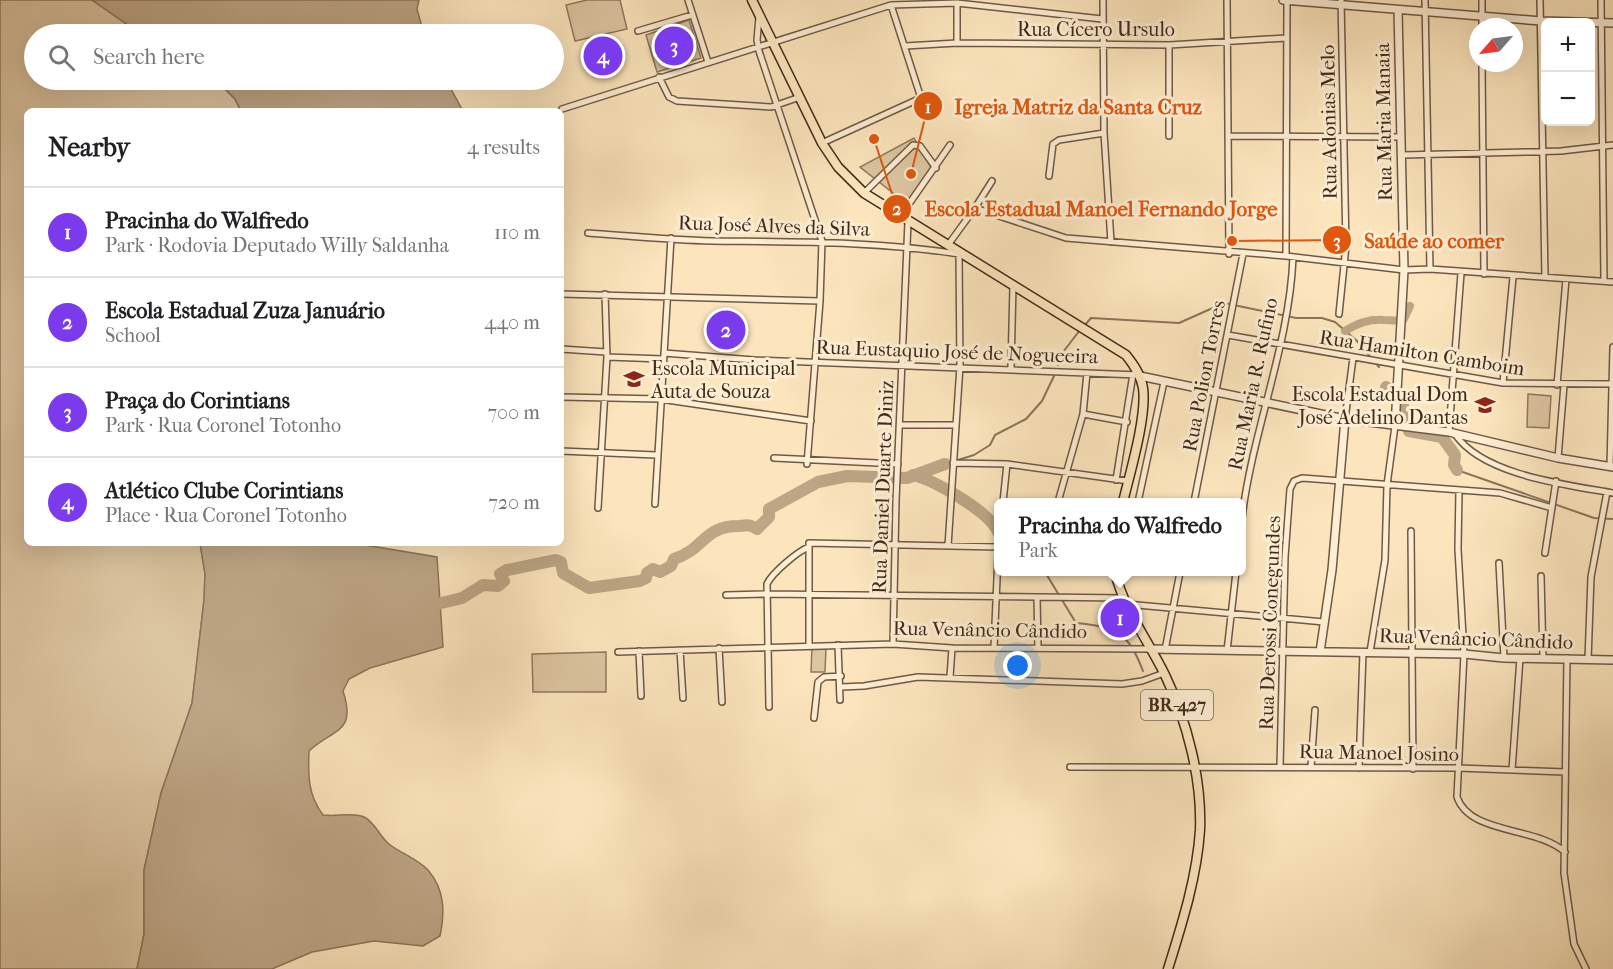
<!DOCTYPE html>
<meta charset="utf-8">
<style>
:root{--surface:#fff;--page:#f6f6f6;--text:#202124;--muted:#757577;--line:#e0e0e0;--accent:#7c3aed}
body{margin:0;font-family:"IM FELL French Canon",serif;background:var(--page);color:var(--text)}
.controls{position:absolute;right:18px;top:18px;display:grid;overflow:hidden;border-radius:9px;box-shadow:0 6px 24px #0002}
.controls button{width:54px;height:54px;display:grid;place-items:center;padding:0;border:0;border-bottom:2px solid var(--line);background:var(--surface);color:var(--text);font:30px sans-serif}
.compass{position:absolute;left:1469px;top:18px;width:54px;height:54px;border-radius:50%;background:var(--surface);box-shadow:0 6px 24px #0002;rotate:242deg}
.you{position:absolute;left:1018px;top:666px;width:21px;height:21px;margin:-15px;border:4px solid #fff;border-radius:50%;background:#1a73e8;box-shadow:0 0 0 9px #1a73e833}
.badge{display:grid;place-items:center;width:39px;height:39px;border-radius:50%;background:var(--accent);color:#fff;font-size:20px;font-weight:700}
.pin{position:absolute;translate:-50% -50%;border:3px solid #fff;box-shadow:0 2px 6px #0006}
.popup{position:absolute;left:994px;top:498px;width:252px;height:78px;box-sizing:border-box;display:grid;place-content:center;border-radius:9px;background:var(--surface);filter:drop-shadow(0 2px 4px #0005);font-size:20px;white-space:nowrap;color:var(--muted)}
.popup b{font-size:22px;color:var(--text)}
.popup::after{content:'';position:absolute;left:50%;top:100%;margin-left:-12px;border:12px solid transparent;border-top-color:var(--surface)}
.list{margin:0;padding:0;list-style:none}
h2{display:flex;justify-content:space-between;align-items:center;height:78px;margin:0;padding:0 24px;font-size:26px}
h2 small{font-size:20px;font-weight:400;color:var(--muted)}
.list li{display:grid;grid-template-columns:39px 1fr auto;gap:18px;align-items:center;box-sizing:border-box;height:90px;padding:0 24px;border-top:2px solid var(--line)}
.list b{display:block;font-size:22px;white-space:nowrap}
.list p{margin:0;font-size:20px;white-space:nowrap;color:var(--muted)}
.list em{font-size:20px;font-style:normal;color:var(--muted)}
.icon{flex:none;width:33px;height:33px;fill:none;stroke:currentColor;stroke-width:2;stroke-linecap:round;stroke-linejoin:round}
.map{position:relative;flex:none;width:1613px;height:969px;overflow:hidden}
.search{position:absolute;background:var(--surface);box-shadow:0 6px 24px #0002;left:24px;top:24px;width:540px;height:66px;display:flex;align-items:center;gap:15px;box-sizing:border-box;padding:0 21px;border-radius:33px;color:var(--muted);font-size:22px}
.panel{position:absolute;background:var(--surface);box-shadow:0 6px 24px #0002;left:24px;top:108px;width:540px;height:438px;border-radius:9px}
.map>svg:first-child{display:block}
.green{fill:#dcc5a1;stroke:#8f785d;stroke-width:1.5}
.water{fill:#bda585;stroke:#8c745a;stroke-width:1.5}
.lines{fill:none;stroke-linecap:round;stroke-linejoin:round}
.stream{stroke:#8c745a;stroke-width:2}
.canal{stroke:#bda585;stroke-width:8}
.river{stroke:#bda585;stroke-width:12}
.minor-casing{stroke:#705942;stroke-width:8}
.tertiary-casing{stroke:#705942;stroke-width:10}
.primary-casing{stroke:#422a19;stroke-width:11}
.minor{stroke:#fdeed4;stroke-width:5}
.tertiary{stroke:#fdeed4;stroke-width:7}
.primary{stroke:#fce5bd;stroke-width:8}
.labels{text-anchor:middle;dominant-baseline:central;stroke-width:6;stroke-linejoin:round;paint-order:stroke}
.shield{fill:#fdeed4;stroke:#7a6551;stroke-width:1.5}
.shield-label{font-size:18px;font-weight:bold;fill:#422a19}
.street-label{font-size:20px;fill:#422a19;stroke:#fdeed4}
.poi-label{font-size:20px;fill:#422a19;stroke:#fdeed4;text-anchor:start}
.leader{fill:none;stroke:#e0570d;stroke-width:2}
.callout-dot{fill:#e0570d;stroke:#fdeed4;stroke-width:2}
.mark-label{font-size:18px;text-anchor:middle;font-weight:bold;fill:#fff}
.callout-label{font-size:21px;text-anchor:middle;font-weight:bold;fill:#e0570d;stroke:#fdeed4;stroke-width:6;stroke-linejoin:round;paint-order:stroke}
</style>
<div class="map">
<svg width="1613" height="969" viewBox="0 0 1613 969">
<rect width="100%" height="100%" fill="#fce5bd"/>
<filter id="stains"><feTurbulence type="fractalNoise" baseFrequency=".00333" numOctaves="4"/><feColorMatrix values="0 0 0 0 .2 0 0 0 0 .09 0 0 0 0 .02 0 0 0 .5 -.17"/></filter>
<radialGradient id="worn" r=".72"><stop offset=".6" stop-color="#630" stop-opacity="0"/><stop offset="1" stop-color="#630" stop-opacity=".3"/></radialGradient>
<path class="green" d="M 0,0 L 92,0 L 141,34 L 34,34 L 34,80 L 216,80 L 235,99 L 241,111 L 27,111 L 27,543 L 200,543 L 205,574 L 204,600 L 192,703 L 161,793 L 144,870 L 144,934 L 137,969 L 0,969 Z
M 587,0 L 620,0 L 627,29 L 575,41 L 566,5 Z
M 689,20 L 701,58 L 657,72 L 646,35 Z
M 914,138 L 933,171 L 907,204 L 860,167 Z
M 1528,394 L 1551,396 L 1549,428 L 1527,427 Z
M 812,647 L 826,647 L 825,672 L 811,672 Z
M 606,652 L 606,692 L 533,692 L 532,654 Z"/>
<path class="water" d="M 92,0 L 419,0 L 417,9 L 424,34 L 141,34 Z
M 216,80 L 446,80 L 463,111 L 241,111 L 235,99 Z
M 200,543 L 353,543 L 437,557 L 443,647 L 370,668 L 349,679 L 343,691 C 357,734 333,728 309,751 C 308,776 308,795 323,815 C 336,817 352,812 364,817 C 374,821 380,837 389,844 C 400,853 418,859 428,870 C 445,890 445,912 440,936 L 423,946 L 374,941 L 312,952 L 272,969 L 137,969 L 144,934 L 144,870 L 161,793 L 192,703 L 204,600 L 205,574 Z"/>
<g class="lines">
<path class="stream" d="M 1084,326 L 1091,318 L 1179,323 L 1224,303 L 1296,318 L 1322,318 L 1335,322 L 1357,341 L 1379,367
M 1058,365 L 1060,356 L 1080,330
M 945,464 L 974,455 L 990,445 L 995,435 L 1026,419 L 1042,401 L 1054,376
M 1457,470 L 1594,518 L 1613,519
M 1045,572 L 1076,623 C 1117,627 1128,632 1143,671"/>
<path class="canal" d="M 1345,331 C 1358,323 1369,319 1384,320 C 1392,320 1397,322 1404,319 L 1410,306"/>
<path class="river" d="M 1386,387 L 1403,405 L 1405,419
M 1409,431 L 1442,437 L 1455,455 L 1454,465 L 1457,470
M 913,475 C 934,480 990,512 998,532
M 425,607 L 462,598 L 483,585 L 498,586 L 504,581 L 500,574 L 507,570 L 556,560 L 561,562 L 563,573 L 589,588 L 640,581 L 646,578 L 647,573 L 653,569 L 660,572 L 671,566 L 674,559 C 705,549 703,526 739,526 C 747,525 749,524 757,529 L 769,517 L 769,509 L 818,482 L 847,476 L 907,478 L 945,464"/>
<g class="minor-casing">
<path id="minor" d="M 688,0 L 708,62
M 1103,0 L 1104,133 L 1111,242
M 1227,0 L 1229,254
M 1425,0 L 1430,269
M 1482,0 L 1482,27
M 1540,0 L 1545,277
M 1601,0 L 1604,281
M 759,17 L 757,40 L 759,51 L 822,241 L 820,301 L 807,464
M 638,31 L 692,15
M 957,43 L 957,3
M 905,46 L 957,43 L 1169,45 L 1286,38
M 1482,63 L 1484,274
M 659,77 L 669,97 L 677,101 L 771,107 L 800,97
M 562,109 L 891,5 L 957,3 L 1102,19
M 1169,136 L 1169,45
M 1228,136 L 1401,137
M 822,143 L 921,98 L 891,5
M 1403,155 L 1561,151 L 1613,145
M 1049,176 L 1053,144 L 1059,140 L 1104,133
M 864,193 L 913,145 L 920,146 L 936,168
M 975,208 L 992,181
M 900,217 L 950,145
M 588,233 C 630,236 671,240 712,241 C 795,242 877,241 959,254 L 960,366 L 948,546
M 948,245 L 975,208 L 1066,238 L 1286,256 L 1404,270 L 1430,269 L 1613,282
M 1286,256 L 1287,0
M 561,294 L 820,301
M 1339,314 L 1346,246 L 1341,0
M 1228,335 L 1503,383 L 1613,384
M 561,349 L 606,352
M 664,353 L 754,360 L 1138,375
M 607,357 L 663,359
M 1011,368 L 1013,285
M 1503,383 L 1513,277
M 1557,385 L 1566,279
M 561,397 L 660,399 L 811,421
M 1083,414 L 1127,422
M 1345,419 L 1353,358
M 900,425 L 954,425
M 1449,432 L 1461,273
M 1455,434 C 1482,475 1567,485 1613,493
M 561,451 L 656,455
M 774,458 L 898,464
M 1558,458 L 1564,385
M 953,463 L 1007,464 L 1129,481
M 1610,466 L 1613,347
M 1116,480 L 1133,374
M 1459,490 L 1458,549 L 1464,654 L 1457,797 C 1470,835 1536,826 1565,852
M 1003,502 L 1007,464
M 1058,502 L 1083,414 L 1087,373
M 1138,502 L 1164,382
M 1194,502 L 1243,254
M 655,504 L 671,238
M 598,508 L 607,357 L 605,294
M 1242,518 C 1252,432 1290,343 1293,257
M 1411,531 L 1413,769
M 1545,553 L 1556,481
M 1499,563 L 1504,658
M 1541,576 L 1543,657
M 1117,579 L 1127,572
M 726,595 L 766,594 L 1123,598
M 1037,598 L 1038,648
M 1126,604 L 1324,622
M 893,644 L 896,501 L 908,222
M 809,645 L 809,543 L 998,547
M 838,645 L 840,700
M 719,648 L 722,702
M 994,648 L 998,555
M 680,650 L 683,698
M 1165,650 L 1180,572
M 639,651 L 641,696
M 1227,651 L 1236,572
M 618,652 L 893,644 L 952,648 L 1150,649
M 1370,652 L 1385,560 L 1387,485 L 1395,426
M 1567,658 L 1564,873 L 1574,944 L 1586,969
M 1588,660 L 1591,577 L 1607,492
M 950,677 L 952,648
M 841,687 L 864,686 L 918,677 L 1122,684 L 1142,681 L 1164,673
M 769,707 L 767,584 C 772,573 798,551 809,547
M 814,718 L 818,682 L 824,677 L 841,676
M 1070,767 L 1458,768 L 1565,772
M 1280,767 L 1285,557 L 1290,489 L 1294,481 L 1302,478 L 1500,493 L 1552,508
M 1311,767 L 1315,710
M 1359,768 L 1363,652
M 1512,770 L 1520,658"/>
</g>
<g class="tertiary-casing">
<path id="tertiary" d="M 1283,0 L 1541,21 L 1613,23
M 1140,376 L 1345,419 L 1449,432 L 1558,458 L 1613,467
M 1395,426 L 1404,270 L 1398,10
M 1150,649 L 1464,654 L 1504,658 L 1613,660
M 1320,652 L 1332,570 L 1345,419"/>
</g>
<g class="primary-casing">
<path id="primary" d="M 752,0 L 822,143 L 838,167 L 864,193 L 1126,355 C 1134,365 1141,375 1143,388 C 1147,416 1130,473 1123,502
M 1115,572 C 1124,610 1148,640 1165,675 C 1187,721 1202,779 1200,830 C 1197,877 1182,924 1168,969"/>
</g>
<use href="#minor" class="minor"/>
<use href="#tertiary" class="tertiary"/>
<use href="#primary" class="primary"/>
</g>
<defs>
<g id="school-bare" transform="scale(1.62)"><path d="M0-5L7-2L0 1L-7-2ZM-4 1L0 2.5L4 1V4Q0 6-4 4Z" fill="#8f2418" stroke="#fdeed4" stroke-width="2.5" paint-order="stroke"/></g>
</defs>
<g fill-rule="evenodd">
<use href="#school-bare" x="634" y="379"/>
<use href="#school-bare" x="1485" y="405"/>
</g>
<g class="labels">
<rect class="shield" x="1141" y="690" width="72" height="30" rx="4.5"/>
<g class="shield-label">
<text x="1177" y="705">BR-427</text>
</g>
<g class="street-label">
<text x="1096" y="29">Rua Cícero Ursulo</text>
<text transform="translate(1329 122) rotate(-91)">Rua Adonias Melo</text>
<text transform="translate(1384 122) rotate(-91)">Rua Maria Manaia</text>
<text transform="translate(774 226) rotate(2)">Rua José Alves da Silva</text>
<text transform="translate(957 352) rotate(2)">Rua Eustaquio José de Nogueeira</text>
<text transform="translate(1422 353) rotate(9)">Rua Hamilton Camboim</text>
<text transform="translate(1204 376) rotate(-79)">Rua Polion Torres</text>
<text transform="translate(1253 384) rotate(-78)">Rua Maria R. Rufino</text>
<text transform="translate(883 487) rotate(-88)">Rua Daniel Duarte Diniz</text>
<text transform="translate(1270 623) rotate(-88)">Rua Derossi Conegundes</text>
<text transform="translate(990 630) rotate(1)">Rua Venâncio Cândido</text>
<text transform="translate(1476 639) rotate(2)">Rua Venâncio Cândido</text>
<text transform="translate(1379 753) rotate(1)">Rua Manoel Josino</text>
</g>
<g class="poi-label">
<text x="651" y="368">Escola Municipal<tspan x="651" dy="23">Auta de Souza</tspan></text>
<text x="1468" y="394" text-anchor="end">Escola Estadual Dom<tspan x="1468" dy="23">José Adelino Dantas</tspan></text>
</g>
</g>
<path class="leader" d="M911 174L928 106M874 139L897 209M1232 241L1337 240"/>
<g class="callout-dot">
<circle cx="911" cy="174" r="6"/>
<circle cx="874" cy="139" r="6"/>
<circle cx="1232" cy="241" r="6"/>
<circle cx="928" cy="106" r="15"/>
<circle cx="897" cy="209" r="15"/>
<circle cx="1337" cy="240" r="15"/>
</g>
<g class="mark-label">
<text x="928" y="113">1</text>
<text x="897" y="215">2</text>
<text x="1337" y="247">3</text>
</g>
<g class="callout-label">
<text x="1078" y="114">Igreja Matriz da Santa Cruz</text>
<text x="1101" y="216">Escola Estadual Manoel Fernando Jorge</text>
<text x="1434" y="248">Saúde ao comer</text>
</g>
<rect width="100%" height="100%" filter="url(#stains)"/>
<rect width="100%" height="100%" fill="url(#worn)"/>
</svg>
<div class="controls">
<button>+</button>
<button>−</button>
</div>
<svg class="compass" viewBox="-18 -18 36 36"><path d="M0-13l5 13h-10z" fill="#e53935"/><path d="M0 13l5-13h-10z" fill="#757577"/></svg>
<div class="you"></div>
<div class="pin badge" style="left:1120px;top:618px">1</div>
<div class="popup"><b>Pracinha do Walfredo</b>Park</div>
<div class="pin badge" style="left:726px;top:330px">2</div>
<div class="pin badge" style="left:674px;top:46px">3</div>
<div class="pin badge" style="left:603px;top:56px">4</div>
<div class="search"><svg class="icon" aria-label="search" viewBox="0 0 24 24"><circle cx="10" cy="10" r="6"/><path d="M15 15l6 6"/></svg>Search here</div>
<section class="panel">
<h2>Nearby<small>4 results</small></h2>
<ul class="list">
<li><span class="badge">1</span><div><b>Pracinha do Walfredo</b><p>Park · Rodovia Deputado Willy Saldanha</p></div><em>110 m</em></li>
<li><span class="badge">2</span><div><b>Escola Estadual Zuza Januário</b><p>School</p></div><em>440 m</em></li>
<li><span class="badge">3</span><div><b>Praça do Corintians</b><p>Park · Rua Coronel Totonho</p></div><em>700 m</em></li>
<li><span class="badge">4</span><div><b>Atlético Clube Corintians</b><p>Place · Rua Coronel Totonho</p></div><em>720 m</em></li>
</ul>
</section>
</div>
